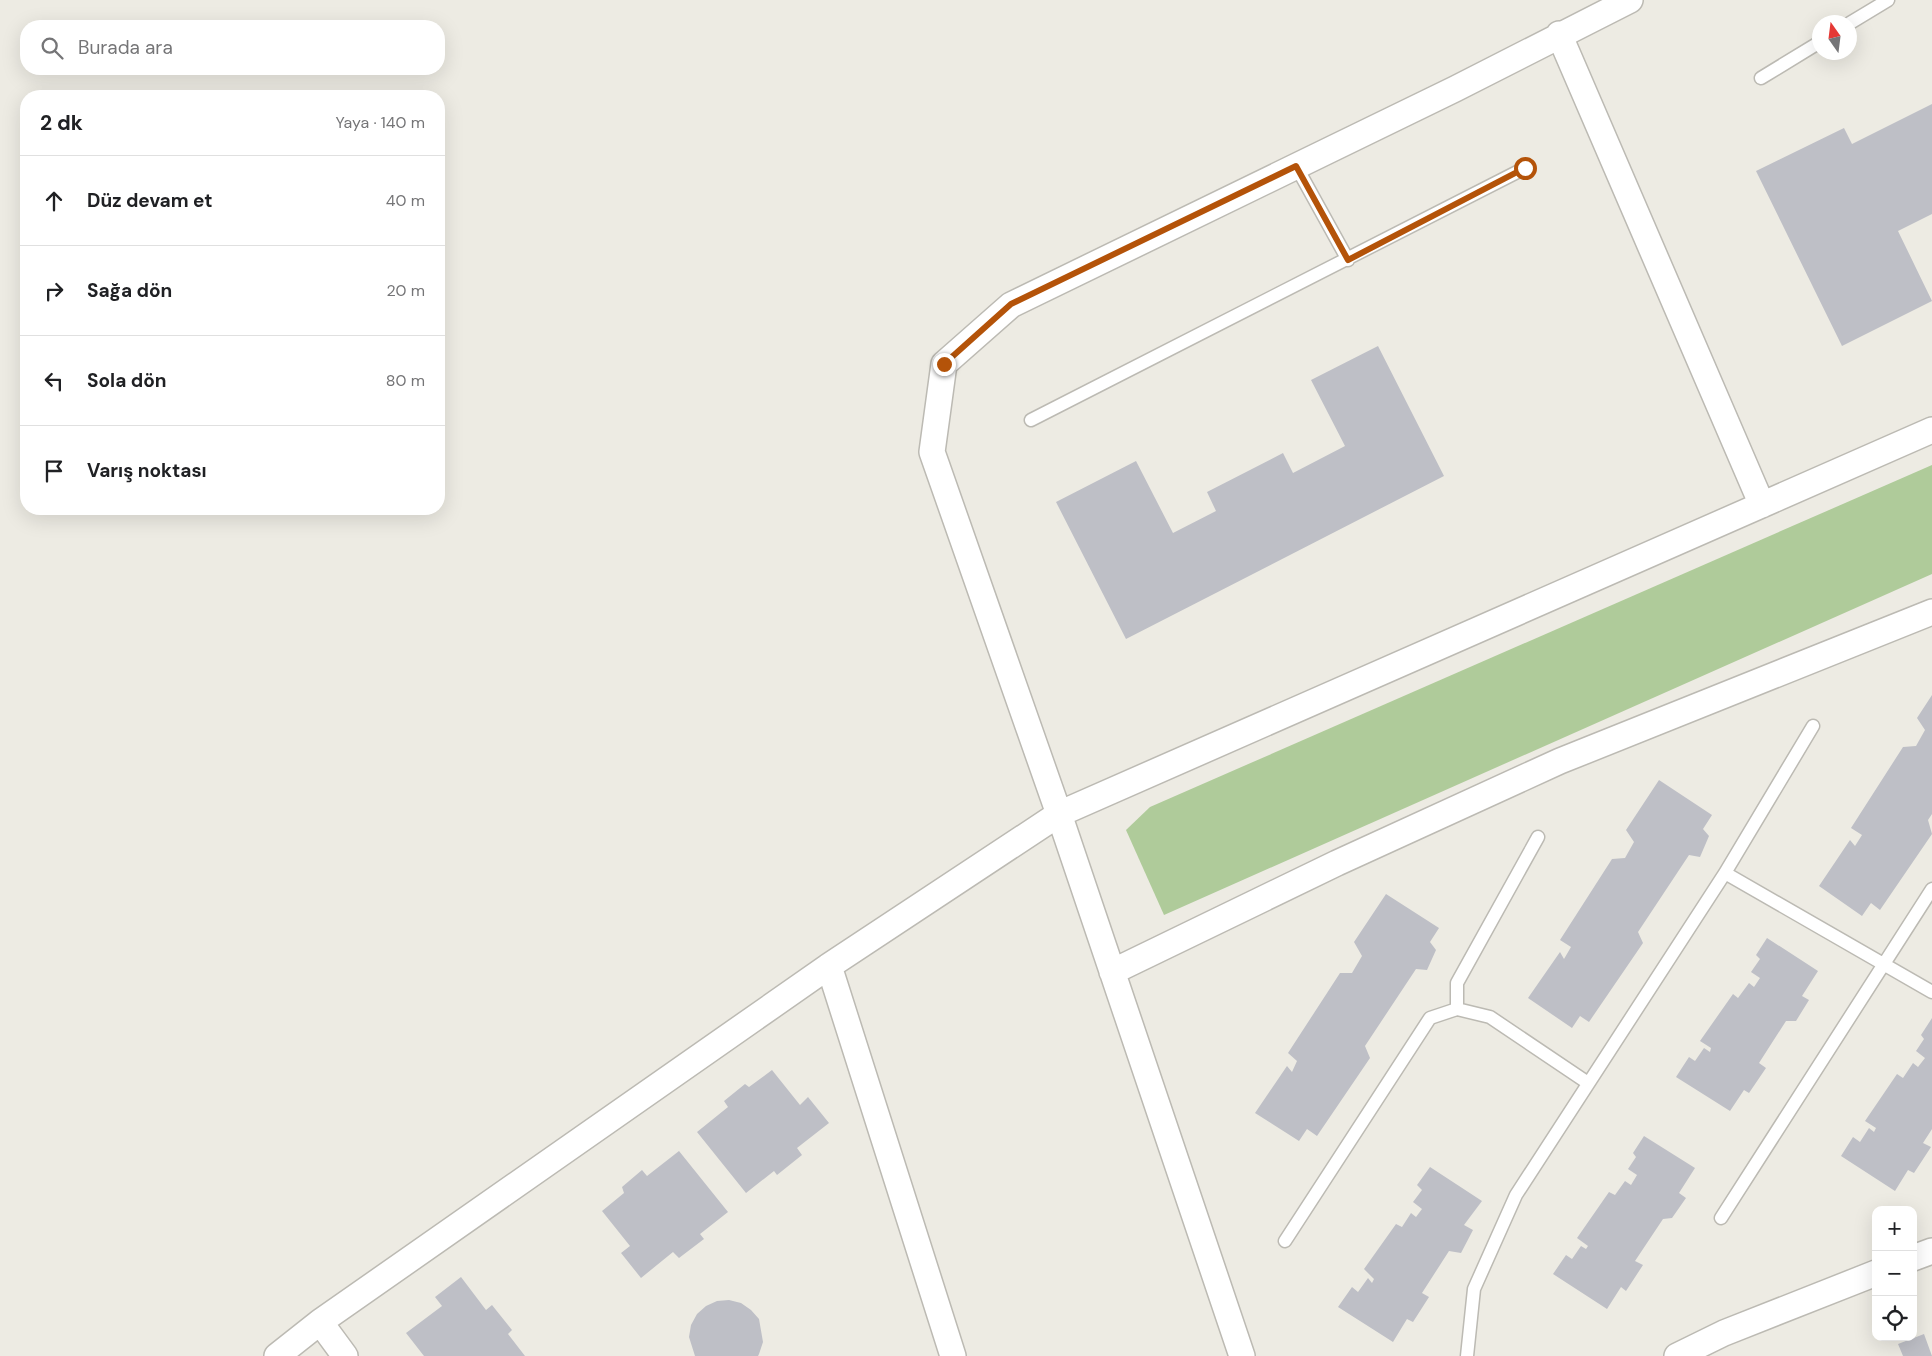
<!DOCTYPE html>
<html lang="tr">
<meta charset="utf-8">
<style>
:root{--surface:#fff;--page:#f6f6f6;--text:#202124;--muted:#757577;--line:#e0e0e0}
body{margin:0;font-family:"DM Sans",sans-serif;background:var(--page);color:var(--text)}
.controls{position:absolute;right:15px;bottom:15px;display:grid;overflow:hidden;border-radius:10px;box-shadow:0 5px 20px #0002}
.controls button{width:45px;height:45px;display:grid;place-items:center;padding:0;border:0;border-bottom:1px solid var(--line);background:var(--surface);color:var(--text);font:25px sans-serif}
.compass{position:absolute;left:1812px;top:15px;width:45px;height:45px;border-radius:50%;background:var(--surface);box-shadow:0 5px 20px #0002;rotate:346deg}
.stop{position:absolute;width:15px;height:15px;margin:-11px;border:4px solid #b45309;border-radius:50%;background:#fff}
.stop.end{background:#b45309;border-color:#fff;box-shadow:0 1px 5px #0008}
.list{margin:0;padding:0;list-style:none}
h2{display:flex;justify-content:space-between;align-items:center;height:65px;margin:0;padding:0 20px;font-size:21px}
h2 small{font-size:16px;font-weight:400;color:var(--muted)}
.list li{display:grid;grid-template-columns:32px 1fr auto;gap:15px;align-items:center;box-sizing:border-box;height:90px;padding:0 20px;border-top:1px solid var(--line)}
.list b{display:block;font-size:19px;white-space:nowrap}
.list em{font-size:16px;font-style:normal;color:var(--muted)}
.icon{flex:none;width:28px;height:28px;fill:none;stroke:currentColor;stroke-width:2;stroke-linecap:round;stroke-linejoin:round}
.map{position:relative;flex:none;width:1932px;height:1356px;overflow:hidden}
.search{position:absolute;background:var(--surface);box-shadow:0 5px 20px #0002;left:20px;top:20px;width:425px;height:55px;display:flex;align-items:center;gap:12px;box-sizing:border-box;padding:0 18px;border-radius:20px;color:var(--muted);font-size:19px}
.panel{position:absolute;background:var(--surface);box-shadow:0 5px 20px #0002;left:20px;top:90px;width:425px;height:425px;border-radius:20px}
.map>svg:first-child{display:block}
.green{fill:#afcb9a}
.building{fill:#bebfc6}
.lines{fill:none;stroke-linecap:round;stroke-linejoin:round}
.lane-casing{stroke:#bcbab3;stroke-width:15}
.street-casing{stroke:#bcbab3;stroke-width:28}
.lane{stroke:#fff;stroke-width:12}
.street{stroke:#fff;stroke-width:25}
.route{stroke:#b45309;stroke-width:6}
</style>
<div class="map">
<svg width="1932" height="1356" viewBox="0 0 1932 1356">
<rect width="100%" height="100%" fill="#edebe3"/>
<path class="green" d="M 1932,465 L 1932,574 L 1164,915 L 1126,830 L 1150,807 Z"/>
<path class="building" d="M 1932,104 L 1932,214 L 1898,231 L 1932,301 L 1842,346 L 1756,171 L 1844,128 L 1852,144 Z
M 1378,346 L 1444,476 L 1126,639 L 1056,502 L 1136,461 L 1173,533 L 1216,511 L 1207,492 L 1283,453 L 1293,473 L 1345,446 L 1311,380 Z
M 1932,695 L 1932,814 L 1928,820 L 1932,834 L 1880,910 L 1871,903 L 1862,916 L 1819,886 L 1850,840 L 1855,846 L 1862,835 L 1851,828 L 1903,747 L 1916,746 L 1925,730 L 1917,718 Z
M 1659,780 L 1712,815 L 1703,829 L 1709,836 L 1700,857 L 1689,855 L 1638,932 L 1643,943 L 1589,1022 L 1580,1016 L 1572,1028 L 1528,998 L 1560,952 L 1564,959 L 1571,947 L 1560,940 L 1612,859 L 1625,858 L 1634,842 L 1626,830 Z
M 1386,894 L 1439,928 L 1430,942 L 1436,950 L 1427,970 L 1416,969 L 1365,1046 L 1370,1058 L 1317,1136 L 1307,1129 L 1299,1141 L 1255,1113 L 1287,1066 L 1292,1072 L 1297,1061 L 1288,1053 L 1340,973 L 1352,973 L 1362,956 L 1354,942 Z
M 1767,938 L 1818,971 L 1802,996 L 1809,1000 L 1796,1021 L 1786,1021 L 1759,1063 L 1766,1068 L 1749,1093 L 1744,1090 L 1730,1111 L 1676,1077 L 1689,1057 L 1695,1061 L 1704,1048 L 1710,1052 L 1711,1048 L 1700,1041 L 1733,994 L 1738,998 L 1749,983 L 1754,987 L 1760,978 L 1751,972 L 1760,959 L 1756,955 Z
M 1932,1018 L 1932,1129 L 1923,1143 L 1931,1147 L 1914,1173 L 1908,1170 L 1895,1191 L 1841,1156 L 1853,1137 L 1860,1142 L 1869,1128 L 1874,1132 L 1876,1128 L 1865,1121 L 1897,1074 L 1903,1078 L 1913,1063 L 1918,1067 L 1925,1058 L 1916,1051 L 1924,1039 L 1921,1035 Z
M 772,1070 L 800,1105 L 808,1097 L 829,1123 L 797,1148 L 802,1155 L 777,1175 L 774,1171 L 746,1193 L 697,1132 L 728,1107 L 724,1101 L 745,1084 L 749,1087 Z
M 1644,1136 L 1695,1168 L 1679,1193 L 1686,1198 L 1672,1218 L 1663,1219 L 1635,1261 L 1643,1265 L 1626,1291 L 1621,1287 L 1607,1309 L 1553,1274 L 1566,1255 L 1572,1259 L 1581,1246 L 1586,1249 L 1588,1246 L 1577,1238 L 1609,1192 L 1615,1195 L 1625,1181 L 1631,1185 L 1637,1175 L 1628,1169 L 1636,1157 L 1633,1153 Z
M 679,1151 L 728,1212 L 700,1234 L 704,1239 L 679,1258 L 673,1252 L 641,1278 L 621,1253 L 630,1246 L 602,1211 L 624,1193 L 622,1187 L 642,1170 L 647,1176 Z
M 1430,1167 L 1482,1201 L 1464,1225 L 1473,1230 L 1461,1253 L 1449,1251 L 1422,1293 L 1429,1297 L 1413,1322 L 1407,1319 L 1393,1342 L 1338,1307 L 1352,1287 L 1358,1292 L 1368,1278 L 1372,1283 L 1374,1279 L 1364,1269 L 1396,1224 L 1402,1227 L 1411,1213 L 1416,1217 L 1422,1209 L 1413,1202 L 1422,1190 L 1417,1185 Z
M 461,1277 L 486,1310 L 492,1305 L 512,1330 L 508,1334 L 525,1356 L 424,1356 L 406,1333 L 442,1306 L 435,1297 Z
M 729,1300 L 741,1303 L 751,1310 L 759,1319 L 763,1342 L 759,1354 L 758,1356 L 695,1356 L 689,1337 L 691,1325 L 697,1314 L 706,1306 L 717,1301 Z
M 1924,1334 L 1932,1356 L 1903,1356 L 1898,1344 Z"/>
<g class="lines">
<g class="lane-casing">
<path id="lane" d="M 1850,23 L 1888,0
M 1761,78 L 1820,42
M 1296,166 L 1348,260
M 1031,420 L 1525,168
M 1725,873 L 1932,992
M 1457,1009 L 1457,983 L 1538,837
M 1721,1218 L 1932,889
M 1285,1241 L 1430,1018 L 1457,1009 L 1490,1017 L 1588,1083
M 1467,1356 L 1474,1289 L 1516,1195 L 1725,873 L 1813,726"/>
</g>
<g class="street-casing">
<path id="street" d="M 1559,34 L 1762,505
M 829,966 L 953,1356
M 1112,972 L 1337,863 L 1560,761 L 1932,612
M 1913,1258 L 1932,1251
M 320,1322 L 345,1356
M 277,1356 L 320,1322 L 829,966 L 1059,814 L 1932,430
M 1242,1356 L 1059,814 L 932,452 L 944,364 L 1011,305 L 1455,89 L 1630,0
M 1677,1356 L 1724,1333 L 1876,1273"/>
</g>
<use href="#lane" class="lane"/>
<use href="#street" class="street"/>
</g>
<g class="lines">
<path class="route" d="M 944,364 L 1011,304 L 1296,166 L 1348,260 L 1525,168"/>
</g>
</svg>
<div class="controls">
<button>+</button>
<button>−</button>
<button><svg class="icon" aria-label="locate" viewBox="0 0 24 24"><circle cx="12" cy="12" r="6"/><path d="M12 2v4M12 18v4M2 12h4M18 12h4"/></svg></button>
</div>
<svg class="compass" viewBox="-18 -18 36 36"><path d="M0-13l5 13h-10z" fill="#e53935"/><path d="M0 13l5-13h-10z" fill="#757577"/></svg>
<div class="stop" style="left:1525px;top:168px"></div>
<div class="stop end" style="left:944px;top:364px"></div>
<div class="search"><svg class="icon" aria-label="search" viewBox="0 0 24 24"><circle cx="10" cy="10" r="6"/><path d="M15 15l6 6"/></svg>Burada ara</div>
<section class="panel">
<h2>2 dk<small>Yaya · 140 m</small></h2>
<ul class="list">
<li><svg class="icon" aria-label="ahead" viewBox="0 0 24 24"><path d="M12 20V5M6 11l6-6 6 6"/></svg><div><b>Düz devam et</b></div><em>40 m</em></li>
<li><svg class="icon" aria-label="right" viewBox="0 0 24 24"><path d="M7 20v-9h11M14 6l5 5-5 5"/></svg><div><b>Sağa dön</b></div><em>20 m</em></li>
<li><svg class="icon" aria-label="left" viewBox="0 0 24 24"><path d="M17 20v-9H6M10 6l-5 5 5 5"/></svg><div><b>Sola dön</b></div><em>80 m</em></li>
<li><svg class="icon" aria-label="arrive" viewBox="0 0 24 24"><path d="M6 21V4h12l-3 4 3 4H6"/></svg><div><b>Varış noktası</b></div></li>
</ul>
</section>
</div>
